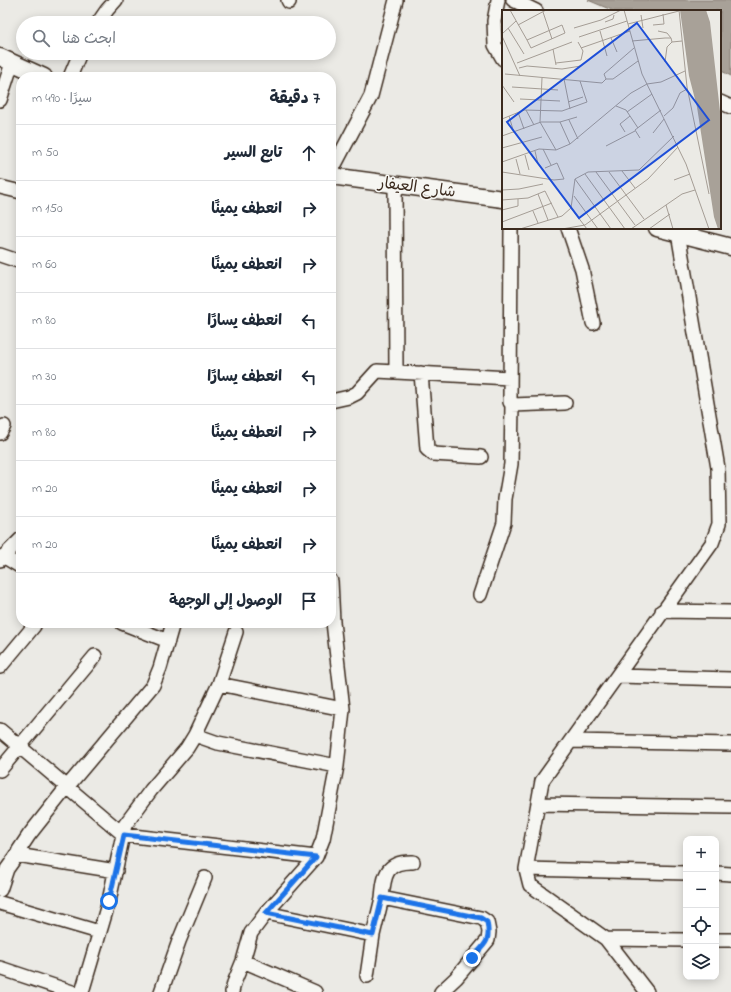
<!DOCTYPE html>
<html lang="ar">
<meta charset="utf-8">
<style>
:root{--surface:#fff;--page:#f2f2f3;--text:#1f2937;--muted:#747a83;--line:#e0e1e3}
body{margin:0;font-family:"Indie Flower","Playpen Sans Arabic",sans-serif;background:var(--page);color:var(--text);direction:rtl}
.controls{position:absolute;right:12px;bottom:12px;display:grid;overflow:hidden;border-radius:8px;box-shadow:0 2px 10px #0003}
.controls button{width:36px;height:36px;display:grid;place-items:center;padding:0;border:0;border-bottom:1px solid var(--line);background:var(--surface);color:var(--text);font:20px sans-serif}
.stop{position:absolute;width:12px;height:12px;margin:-9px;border:3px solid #1a73e8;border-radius:50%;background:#fff}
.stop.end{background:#1a73e8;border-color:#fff;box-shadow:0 1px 4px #0008}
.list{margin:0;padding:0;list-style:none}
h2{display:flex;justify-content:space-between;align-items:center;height:52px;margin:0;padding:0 16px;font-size:17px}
h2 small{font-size:13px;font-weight:400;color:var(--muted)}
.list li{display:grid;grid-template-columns:26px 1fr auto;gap:12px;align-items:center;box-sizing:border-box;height:56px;padding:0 16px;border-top:1px solid var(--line)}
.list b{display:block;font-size:15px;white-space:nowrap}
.list em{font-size:13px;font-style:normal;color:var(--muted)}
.icon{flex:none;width:22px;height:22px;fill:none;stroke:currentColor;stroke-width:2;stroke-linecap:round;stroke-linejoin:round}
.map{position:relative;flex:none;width:731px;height:992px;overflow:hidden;direction:ltr}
.search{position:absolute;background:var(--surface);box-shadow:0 2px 10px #0003;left:16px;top:16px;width:320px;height:44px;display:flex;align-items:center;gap:10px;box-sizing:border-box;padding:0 14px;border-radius:22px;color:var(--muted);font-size:15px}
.panel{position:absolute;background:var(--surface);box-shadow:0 2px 10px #0003;left:16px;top:72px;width:320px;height:556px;border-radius:16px;direction:rtl}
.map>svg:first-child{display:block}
.water{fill:#a8a198;stroke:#7c7167}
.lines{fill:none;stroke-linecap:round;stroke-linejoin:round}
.minor-casing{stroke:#3b2a1e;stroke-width:16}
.major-casing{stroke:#3b2a1e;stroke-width:19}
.minor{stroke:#f6f6f2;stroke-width:13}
.major{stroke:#f6f6f2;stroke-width:16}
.route{stroke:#1a73e8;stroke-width:5}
.labels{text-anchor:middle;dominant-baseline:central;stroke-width:3;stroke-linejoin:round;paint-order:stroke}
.street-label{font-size:16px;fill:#3b2a1e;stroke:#f6f6f2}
.inset-road{fill:none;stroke:#a59d95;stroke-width:1}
.view{fill:#1d4ed8;fill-opacity:0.15;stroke:#1d4ed8;stroke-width:2}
.inset-edge{fill:none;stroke:#3b2a1e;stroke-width:2}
</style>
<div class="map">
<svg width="731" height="992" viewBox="0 0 731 992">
<rect width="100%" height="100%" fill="#ebeae5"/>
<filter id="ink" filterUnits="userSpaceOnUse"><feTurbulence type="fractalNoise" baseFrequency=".025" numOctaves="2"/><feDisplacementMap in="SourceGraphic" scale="8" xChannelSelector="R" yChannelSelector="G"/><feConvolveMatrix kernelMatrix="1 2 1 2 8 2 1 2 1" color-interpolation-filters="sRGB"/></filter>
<g filter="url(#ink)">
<path class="water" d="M 588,0 L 731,0 L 731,76 L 720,70 L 720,11 L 614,11 Z"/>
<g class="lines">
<g class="minor-casing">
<path id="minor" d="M 288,0 L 289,2
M 498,0 L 494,21 L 495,45 L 503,59
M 513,0 L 536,11
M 98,23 L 107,10 L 116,0
M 70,77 L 80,53
M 0,100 L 12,63
M 720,102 L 731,107
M 331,172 L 371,96 L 396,0
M 395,185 L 396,372
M 0,187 L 21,192
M 511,228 L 510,402 L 512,405 L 565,403
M 568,228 L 582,269 L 593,323
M 0,255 L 21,262
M 421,373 L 427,449 L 433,454 L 481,457
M 331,401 L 349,397 L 357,393 L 377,371 L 510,378
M 0,433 L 4,426
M 3,556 L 21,567
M 0,560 L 21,539
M 480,595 L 504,523 L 505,499 L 511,464 L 512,405
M 662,611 L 731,612
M 122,623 L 168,641
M 0,667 L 34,626
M 618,676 L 731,679
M 219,684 L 343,709
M 0,730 L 124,835 L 316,857
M 195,735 L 218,743 L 337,766
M 571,741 L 731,744
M 0,770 L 95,656
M 538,804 L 731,807
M 17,855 L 116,871
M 526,869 L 686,873
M 716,873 L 731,874
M 0,890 L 7,869 L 17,855 L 19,850 L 29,835 L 67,787 L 153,685 L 160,668 L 173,623
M 382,898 C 384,875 386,861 413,862
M 0,903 L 99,932
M 266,913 L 373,935
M 606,939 L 686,940
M 716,940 L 731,940
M 243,961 L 315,992
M 0,968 L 72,992
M 367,976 L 373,935 L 382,898 L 481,918 L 487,922 L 489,932 L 488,940 L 456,978 L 441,992
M 82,992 L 109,901 L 125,825 L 151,790 L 187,748 L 195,735 L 219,684 L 236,632
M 161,992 L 179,941 L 205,878
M 232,992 L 234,983 L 243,961 L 251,933 L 266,913 L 316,857 L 323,839 L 337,766 L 343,709 L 333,622 L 331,581
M 647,992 L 606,939 L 530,885 L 526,869 L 542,781 L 712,543 L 719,524 L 718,468 L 678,233"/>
</g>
<g class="major-casing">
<path id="major" d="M 0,57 L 44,77
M 331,176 L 503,199
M 657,228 L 731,247"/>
</g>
<use href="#minor" class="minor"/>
<use href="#major" class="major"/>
</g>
</g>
<g class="lines" filter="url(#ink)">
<path class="route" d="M 109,901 L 124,835 L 316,857 L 266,913 L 373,935 L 382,898 L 481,918 L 487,922 C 491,942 485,944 472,958"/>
</g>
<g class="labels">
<g class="street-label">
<text transform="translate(417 188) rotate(7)">شارع العيفار</text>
</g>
</g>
<g transform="translate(502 10)">
<rect width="219" height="219" fill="#ebeae5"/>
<path d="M 178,0 L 204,0 L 208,12 L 219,110 L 219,219 L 216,219 L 212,207 L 195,97 L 187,66 Z" fill="#a8a198"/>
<path class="inset-road" d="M 8,0 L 25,30M 122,0 L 140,64 L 184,154 L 207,219M 177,0 L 185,77 L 207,184M 41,2 L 50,29M 139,5 L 141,18M 103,12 L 111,9 L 112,5M 126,14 L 177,1M 16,15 L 44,0M 60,15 L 63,23 L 29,38 L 25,30 ZM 151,15 L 162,14 L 161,4M 6,18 L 22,44M 72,18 L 99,10 L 119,0M 98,21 L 105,46M 156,21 L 165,23 L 169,28M 0,24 L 14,11M 0,26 L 18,66M 77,27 L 125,11M 109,28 L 115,42M 130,31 L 163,28 L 169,28 L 170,32 L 180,31M 79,38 L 128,21M 51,39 L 54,55M 163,52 L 165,37 L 170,32M 15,53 L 70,32M 54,53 L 79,50 L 81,41 L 76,32M 17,58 L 25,56 L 60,59 L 79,56M 3,64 L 100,73 L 104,69 L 102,64 L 132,38M 40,68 L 38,112 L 54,140M 62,69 L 68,99M 104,69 L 111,69 L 136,51M 0,75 L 12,92M 10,77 L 56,80M 18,89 L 58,91M 66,92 L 81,87M 114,96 L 124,100 L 136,118M 24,100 L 32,115M 16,102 L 22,119M 125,102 L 150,84M 7,106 L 12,123M 162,106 L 171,98 L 178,83 L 185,79M 0,109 L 22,100 L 60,101 L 85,92 L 78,71M 67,110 L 76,129M 58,112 L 68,134M 123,122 L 118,114 L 128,106M 151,123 L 162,109M 0,126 L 39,112 L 58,112 L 75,107M 138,128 L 133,120 L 159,100M 104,136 L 133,121M 0,138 L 40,127M 41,139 L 49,155M 33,141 L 36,154M 23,145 L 27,160M 14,149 L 18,164M 0,152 L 37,139 L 54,140 L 68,134 L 129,83 L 145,74 L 159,72 L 183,61M 120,161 L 133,178M 0,162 L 52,170 L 62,169 L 55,153 L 43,158M 94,162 L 133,215M 107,162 L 142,209M 83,164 L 123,219M 73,169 L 109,219M 172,170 L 188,164M 0,180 L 17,179 L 41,174M 36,184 L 46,210M 72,186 L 96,219M 0,190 L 26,188 L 43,181 L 56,207M 69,198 L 85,219M 0,200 L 16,196 L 16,189M 31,201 L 36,213M 0,212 L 50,193M 18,219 L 60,206 L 69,198 L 73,169 L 86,162 L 137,160 L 172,126M 60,219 L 83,215 L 146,169 L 176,137M 129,219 L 164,195M 147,219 L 168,204M 171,219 L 164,195 L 180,184 L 193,180"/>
<path class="view" d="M 135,13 L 207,110 L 77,208 L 5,112 Z"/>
<rect width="219" height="219" class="inset-edge"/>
</g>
</svg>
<div class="controls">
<button>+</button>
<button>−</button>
<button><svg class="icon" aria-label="locate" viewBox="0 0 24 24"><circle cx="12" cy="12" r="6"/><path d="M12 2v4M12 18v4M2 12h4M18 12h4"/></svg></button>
<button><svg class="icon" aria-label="layers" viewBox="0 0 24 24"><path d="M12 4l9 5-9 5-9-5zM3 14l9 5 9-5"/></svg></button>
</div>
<div class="stop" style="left:109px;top:901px"></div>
<div class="stop end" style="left:472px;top:958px"></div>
<div class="search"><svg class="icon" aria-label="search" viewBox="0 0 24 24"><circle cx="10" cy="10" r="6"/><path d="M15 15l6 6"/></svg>ابحث هنا</div>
<section class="panel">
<h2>7 دقيقة<small>سيرًا · 490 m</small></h2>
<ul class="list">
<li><svg class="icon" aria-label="ahead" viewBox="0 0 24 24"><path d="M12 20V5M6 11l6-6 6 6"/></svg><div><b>تابع السير</b></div><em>50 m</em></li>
<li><svg class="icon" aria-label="right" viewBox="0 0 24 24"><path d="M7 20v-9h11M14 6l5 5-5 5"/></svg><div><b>انعطف يمينًا</b></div><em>150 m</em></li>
<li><svg class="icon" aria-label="right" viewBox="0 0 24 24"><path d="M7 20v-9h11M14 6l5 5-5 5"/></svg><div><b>انعطف يمينًا</b></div><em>60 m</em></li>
<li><svg class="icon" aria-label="left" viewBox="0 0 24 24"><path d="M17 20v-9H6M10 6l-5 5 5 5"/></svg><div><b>انعطف يسارًا</b></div><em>80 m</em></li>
<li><svg class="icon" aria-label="left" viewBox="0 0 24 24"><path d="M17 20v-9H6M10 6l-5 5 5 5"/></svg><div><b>انعطف يسارًا</b></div><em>30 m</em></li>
<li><svg class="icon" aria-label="right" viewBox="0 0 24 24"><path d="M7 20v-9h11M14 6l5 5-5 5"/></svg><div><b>انعطف يمينًا</b></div><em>80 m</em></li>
<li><svg class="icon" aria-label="right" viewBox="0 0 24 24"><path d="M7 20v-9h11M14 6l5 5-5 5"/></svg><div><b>انعطف يمينًا</b></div><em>20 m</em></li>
<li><svg class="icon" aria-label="right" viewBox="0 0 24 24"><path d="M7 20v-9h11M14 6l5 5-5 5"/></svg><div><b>انعطف يمينًا</b></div><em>20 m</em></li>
<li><svg class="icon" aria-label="arrive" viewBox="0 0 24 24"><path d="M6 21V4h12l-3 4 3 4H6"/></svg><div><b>الوصول إلى الوجهة</b></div></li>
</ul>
</section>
</div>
